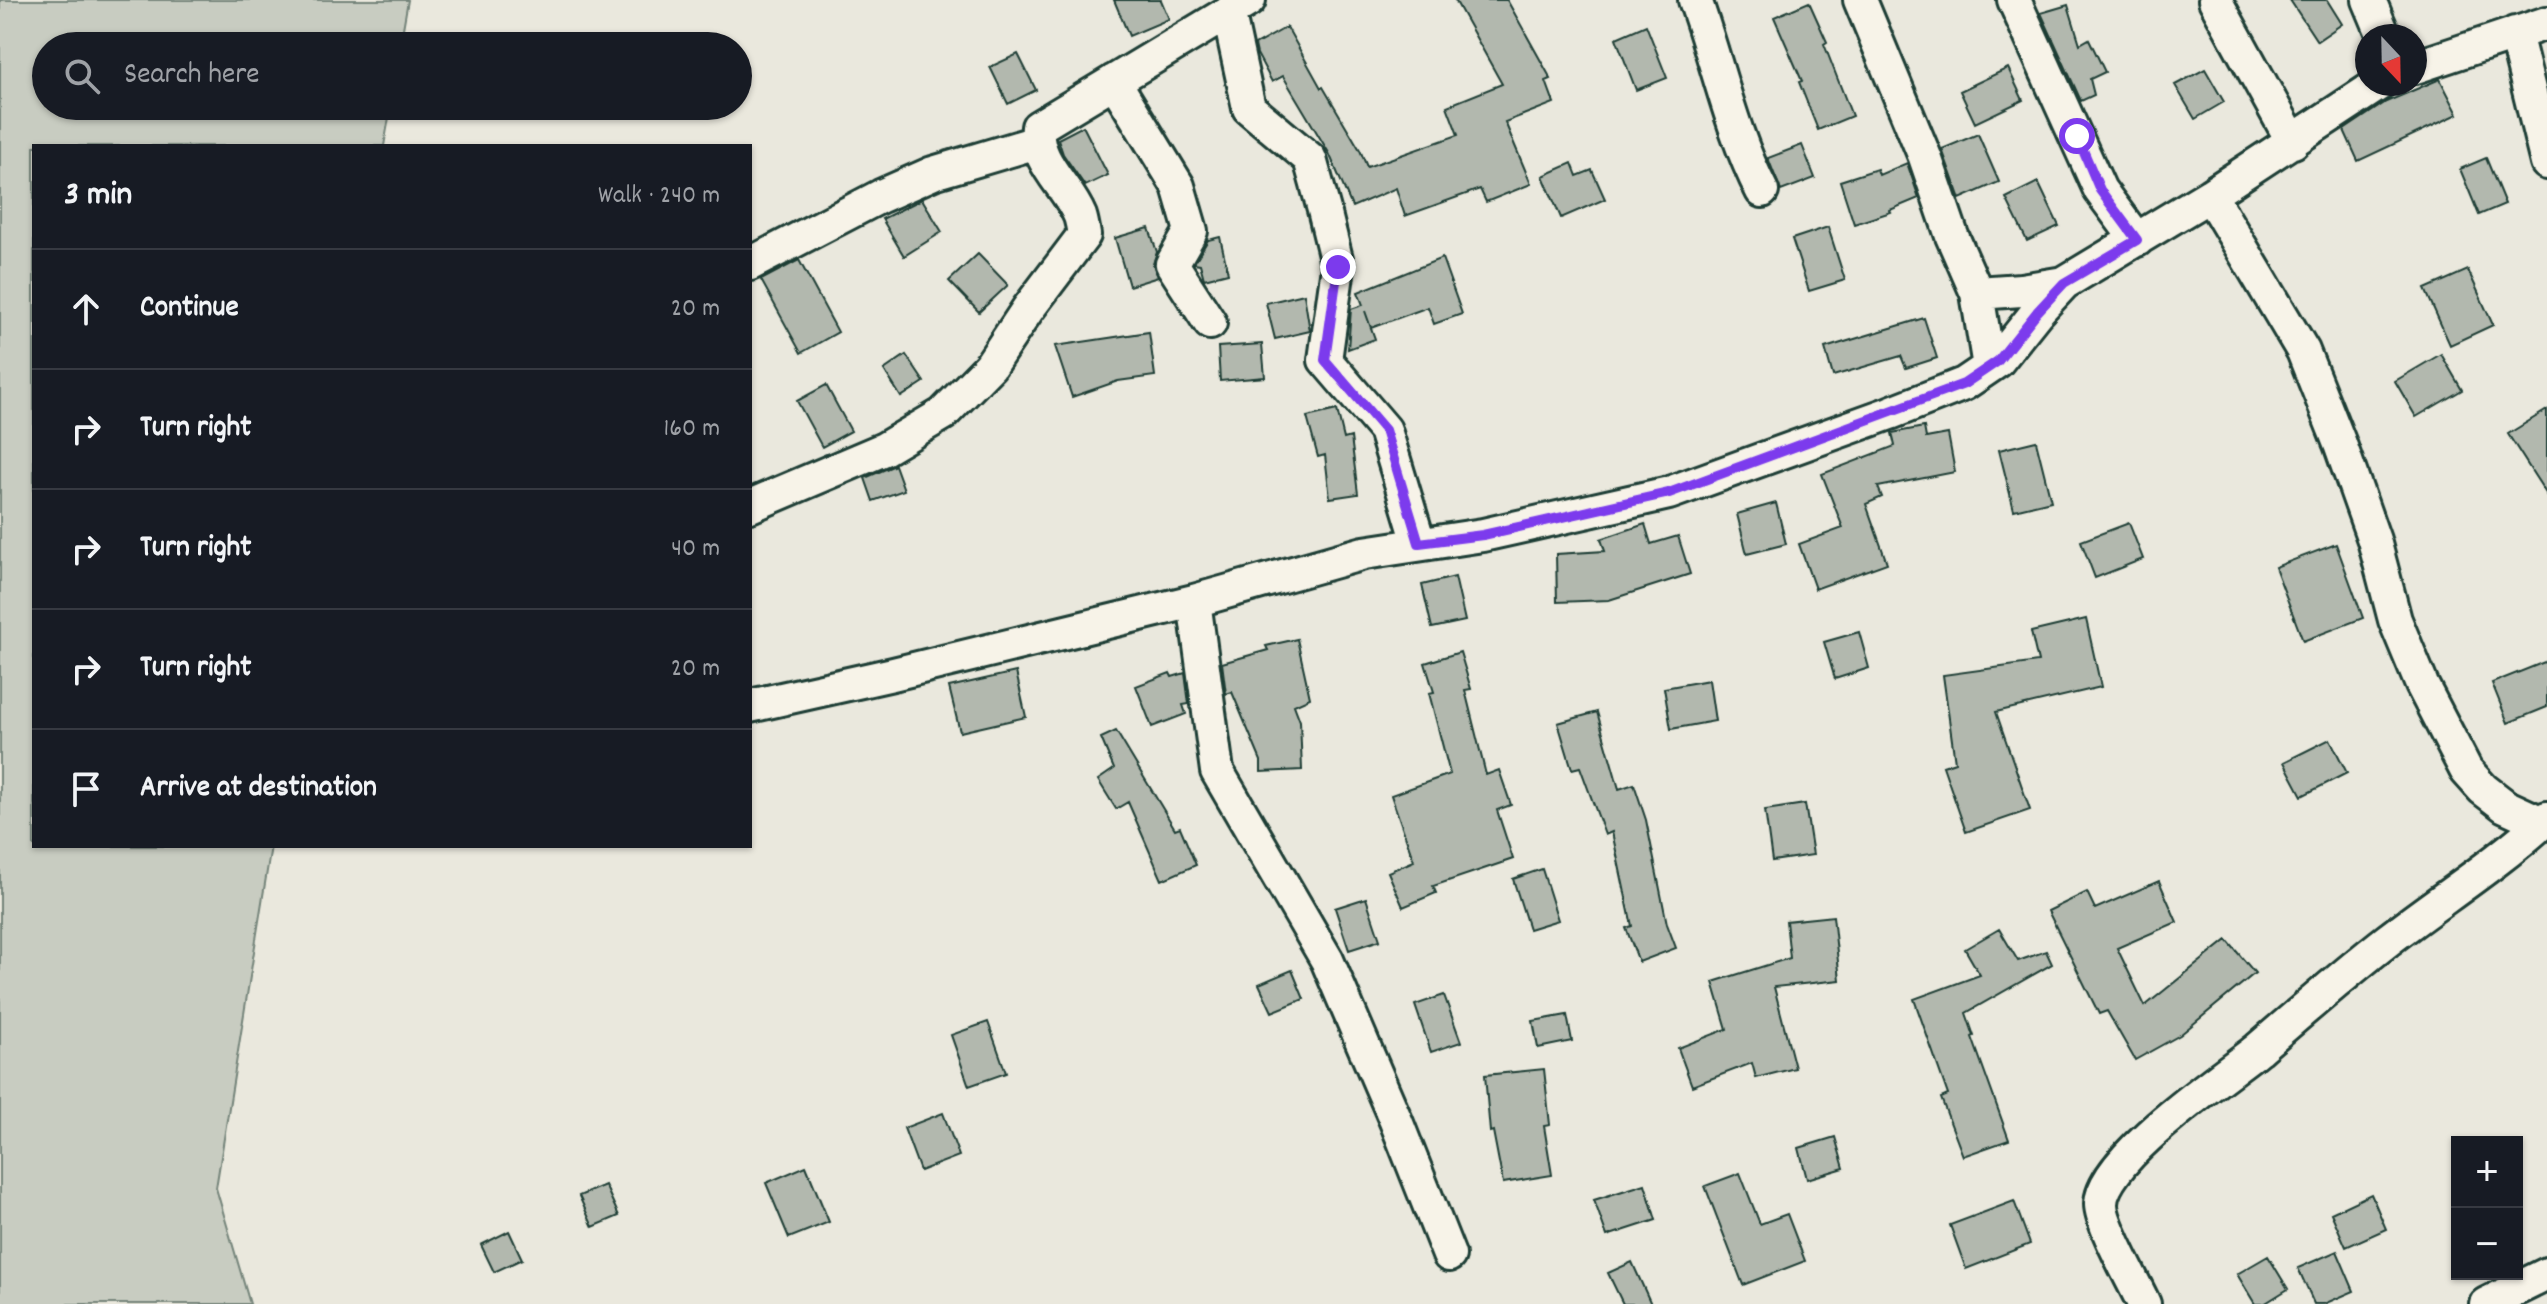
<!DOCTYPE html>
<meta charset="utf-8">
<style>
:root{--surface:#171b24;--page:#20242c;--text:#f1f3f6;--muted:#9ea1a6;--line:#363941}
body{margin:0;font-family:Dekko,sans-serif;background:var(--page);color:var(--text)}
.controls{position:absolute;right:24px;bottom:24px;display:grid;overflow:hidden;border-radius:0px;box-shadow:0 2px 6px #0004}
.controls button{width:72px;height:72px;display:grid;place-items:center;padding:0;border:0;border-bottom:2px solid var(--line);background:var(--surface);color:var(--text);font:40px sans-serif}
.compass{position:absolute;left:2355px;top:24px;width:72px;height:72px;border-radius:50%;background:var(--surface);box-shadow:0 2px 6px #0004;rotate:158deg}
.stop{position:absolute;width:24px;height:24px;margin:-18px;border:6px solid #7c3aed;border-radius:50%;background:#fff}
.stop.end{background:#7c3aed;border-color:#fff;box-shadow:0 2px 8px #0008}
.list{margin:0;padding:0;list-style:none}
h2{display:flex;justify-content:space-between;align-items:center;height:104px;margin:0;padding:0 32px;font-size:34px}
h2 small{font-size:26px;font-weight:400;color:var(--muted)}
.list li{display:grid;grid-template-columns:52px 1fr auto;gap:24px;align-items:center;box-sizing:border-box;height:120px;padding:0 32px;border-top:2px solid var(--line)}
.list b{display:block;font-size:30px;white-space:nowrap}
.list em{font-size:26px;font-style:normal;color:var(--muted)}
.icon{flex:none;width:44px;height:44px;fill:none;stroke:currentColor;stroke-width:2;stroke-linecap:round;stroke-linejoin:round}
.map{position:relative;flex:none;width:2547px;height:1304px;overflow:hidden}
.search{position:absolute;background:var(--surface);box-shadow:0 2px 6px #0004;left:32px;top:32px;width:720px;height:88px;display:flex;align-items:center;gap:20px;box-sizing:border-box;padding:0 28px;border-radius:44px;color:var(--muted);font-size:30px}
.panel{position:absolute;background:var(--surface);box-shadow:0 2px 6px #0004;left:32px;top:144px;width:720px;height:704px;border-radius:0px}
.map>svg:first-child{display:block}
.green{fill:#c8ccc1;stroke:#74847a;stroke-width:2}
.building{fill:#b2b8ae;stroke:#1f3d34;stroke-width:2}
.lines{fill:none;stroke-linecap:round;stroke-linejoin:round}
.minor-casing{stroke:#1f3d34;stroke-width:38}
.minor{stroke:#f7f3e8;stroke-width:32}
.route{stroke:#7c3aed;stroke-width:10}
</style>
<div class="map">
<svg width="2547" height="1304" viewBox="0 0 2547 1304">
<rect width="100%" height="100%" fill="#eae8dd"/>
<filter id="ink" filterUnits="userSpaceOnUse"><feTurbulence type="fractalNoise" baseFrequency=".0125" numOctaves="2"/><feDisplacementMap in="SourceGraphic" scale="16" xChannelSelector="R" yChannelSelector="G"/><feConvolveMatrix kernelMatrix="1 2 1 2 8 2 1 2 1" color-interpolation-filters="sRGB"/></filter>
<g filter="url(#ink)">
<path class="green" d="M 0,0 L 408,0 L 400,46 L 46,46 L 46,106 L 391,106 L 384,146 L 34,146 L 34,846 L 271,846 L 216,1188 L 250,1304 L 0,1304 Z"/>
<path class="building" d="M 1114,0 L 1161,0 L 1169,19 L 1129,36 Z
M 1455,0 L 1507,0 L 1551,79 L 1546,81 L 1554,103 L 1505,122 L 1531,184 L 1486,202 L 1480,189 L 1405,216 L 1396,188 L 1352,207 L 1329,153 L 1283,76 L 1272,82 L 1257,54 L 1255,45 L 1287,27 L 1321,88 L 1323,87 L 1360,150 L 1367,167 L 1458,135 L 1447,106 L 1502,84 Z
M 2290,0 L 2327,0 L 2342,24 L 2317,41 Z
M 1809,2 L 1827,42 L 1824,44 L 1852,116 L 1818,130 L 1799,82 L 1802,81 L 1774,17 Z
M 2068,5 L 2080,44 L 2089,39 L 2105,72 L 2090,79 L 2094,95 L 2081,101 L 2041,13 Z
M 1646,25 L 1667,78 L 1636,90 L 1616,38 Z
M 1018,54 L 1036,90 L 1008,104 L 990,67 Z
M 2008,68 L 2023,100 L 1975,123 L 1960,91 Z
M 2205,69 L 2224,102 L 2195,119 L 2175,85 Z
M 2440,79 L 2458,114 L 2358,161 L 2344,130 L 2386,102 Z
M 1083,126 L 1108,175 L 1085,186 L 1063,154 L 1058,139 Z
M 1978,134 L 1999,182 L 1960,199 L 1942,149 Z
M 1802,145 L 1815,178 L 1781,191 L 1768,158 Z
M 2486,158 L 2505,204 L 2479,215 L 2460,169 Z
M 1572,163 L 1577,176 L 1592,170 L 1605,199 L 1561,218 L 1543,176 Z
M 1907,163 L 1919,198 L 1890,210 L 1891,212 L 1854,224 L 1840,181 L 1877,169 L 1879,175 Z
M 2038,182 L 2059,226 L 2027,241 L 2006,198 Z
M 922,199 L 942,232 L 904,256 L 882,219 Z
M 1828,227 L 1845,280 L 1809,291 L 1792,239 Z
M 1149,228 L 1157,252 L 1153,264 L 1158,277 L 1129,286 L 1115,238 Z
M 1220,237 L 1228,273 L 1204,279 L 1200,264 L 1194,263 L 1208,240 Z
M 978,254 L 1008,285 L 979,312 L 949,281 Z
M 1442,258 L 1462,314 L 1434,324 L 1428,307 L 1371,328 L 1365,311 L 1375,339 L 1348,349 L 1351,309 L 1363,305 L 1358,292 Z
M 799,260 L 838,332 L 801,353 L 761,280 Z
M 2468,270 L 2493,325 L 2450,345 L 2425,289 Z
M 1304,294 L 1310,331 L 1275,339 L 1266,303 Z
M 1924,318 L 1937,358 L 1906,368 L 1901,356 L 1833,376 L 1825,348 Z
M 1149,332 L 1155,376 L 1118,381 L 1072,397 L 1055,346 Z
M 1262,344 L 1265,377 L 1220,381 L 1218,347 Z
M 2441,354 L 2462,390 L 2416,417 L 2395,381 Z
M 906,355 L 924,382 L 901,397 L 884,370 Z
M 826,385 L 851,431 L 822,447 L 797,401 Z
M 1337,410 L 1344,439 L 1351,437 L 1358,494 L 1330,498 L 1325,455 L 1318,457 L 1307,417 Z
M 2547,410 L 2547,495 L 2508,434 Z
M 1924,427 L 1926,438 L 1948,434 L 1955,472 L 1878,487 L 1882,497 L 1866,504 L 1887,563 L 1815,589 L 1799,544 L 1843,528 L 1822,474 L 1895,446 L 1892,433 Z
M 2036,441 L 2051,501 L 2014,510 L 1999,450 Z
M 895,465 L 904,490 L 873,501 L 865,478 Z
M 1776,503 L 1786,544 L 1747,554 L 1737,514 Z
M 2129,523 L 2143,559 L 2095,578 L 2081,541 Z
M 1645,524 L 1651,544 L 1678,536 L 1690,574 L 1609,600 L 1557,602 L 1556,554 L 1605,551 L 1601,539 Z
M 2336,544 L 2363,618 L 2303,641 L 2275,567 Z
M 1455,577 L 1465,621 L 1432,628 L 1422,585 Z
M 2086,619 L 2101,687 L 1996,712 L 2030,810 L 1966,832 L 1943,766 L 1955,762 L 1943,675 L 2038,662 L 2031,632 Z
M 1859,632 L 1869,668 L 1835,679 L 1824,642 Z
M 1297,639 L 1310,698 L 1294,705 L 1300,721 L 1302,770 L 1261,772 L 1261,761 L 1232,692 L 1226,694 L 1222,663 L 1268,650 L 1266,646 Z
M 1460,652 L 1471,689 L 1465,690 L 1486,775 L 1499,770 L 1511,805 L 1497,810 L 1513,859 L 1433,886 L 1436,893 L 1403,907 L 1388,872 L 1414,861 L 1391,795 L 1450,774 L 1429,693 L 1434,692 L 1425,663 Z
M 2547,661 L 2547,707 L 2508,723 L 2492,683 Z
M 1016,672 L 1026,717 L 960,732 L 949,687 Z
M 1170,673 L 1172,677 L 1185,673 L 1189,704 L 1183,705 L 1186,714 L 1152,727 L 1136,686 Z
M 1709,680 L 1715,721 L 1671,729 L 1664,688 Z
M 1597,712 L 1619,789 L 1634,784 L 1646,820 L 1667,924 L 1676,948 L 1639,962 L 1626,928 L 1632,926 L 1612,832 L 1605,835 L 1580,767 L 1572,769 L 1558,723 Z
M 1116,731 L 1175,829 L 1180,827 L 1196,865 L 1162,880 L 1128,802 L 1116,809 L 1098,780 L 1114,769 L 1101,738 Z
M 2330,739 L 2347,773 L 2302,796 L 2284,762 Z
M 1805,804 L 1813,855 L 1772,861 L 1765,810 Z
M 1542,869 L 1558,920 L 1529,929 L 1513,879 Z
M 2159,881 L 2177,922 L 2117,948 L 2145,1006 L 2227,940 L 2255,973 L 2180,1035 L 2135,1060 L 2107,1011 L 2099,1014 L 2048,911 L 2087,892 L 2095,909 Z
M 1366,898 L 1380,940 L 1349,950 L 1335,908 Z
M 1833,916 L 1840,980 L 1774,987 L 1795,1068 L 1756,1078 L 1752,1063 L 1692,1086 L 1678,1048 L 1727,1029 L 1713,982 L 1790,958 L 1786,921 Z
M 1999,929 L 2018,961 L 2046,951 L 2052,964 L 1966,1013 L 1974,1036 L 1972,1037 L 2009,1140 L 1963,1156 L 1941,1098 L 1948,1095 L 1914,999 L 1980,975 L 1965,949 Z
M 1292,970 L 1304,999 L 1272,1012 L 1259,984 Z
M 1444,995 L 1461,1042 L 1431,1052 L 1415,1005 Z
M 1567,1015 L 1572,1041 L 1538,1048 L 1533,1021 Z
M 988,1022 L 1006,1073 L 969,1086 L 951,1035 Z
M 1544,1069 L 1550,1125 L 1544,1126 L 1552,1175 L 1503,1183 L 1493,1131 L 1490,1132 L 1485,1075 Z
M 943,1113 L 959,1156 L 920,1171 L 904,1128 Z
M 1835,1137 L 1844,1168 L 1807,1179 L 1799,1148 Z
M 806,1166 L 829,1222 L 789,1238 L 766,1183 Z
M 1740,1173 L 1760,1224 L 1787,1214 L 1805,1261 L 1743,1285 L 1705,1186 Z
M 1645,1184 L 1656,1220 L 1607,1236 L 1594,1200 Z
M 605,1185 L 619,1216 L 593,1227 L 579,1196 Z
M 2371,1194 L 2386,1229 L 2346,1247 L 2331,1213 Z
M 2014,1201 L 2030,1244 L 1966,1269 L 1950,1225 Z
M 509,1231 L 522,1259 L 494,1272 L 481,1245 Z
M 2337,1251 L 2354,1291 L 2324,1304 L 2314,1304 L 2298,1268 Z
M 2268,1256 L 2288,1289 L 2264,1304 L 2255,1304 L 2237,1274 Z
M 1632,1262 L 1651,1304 L 1623,1304 L 1608,1273 Z"/>
<g class="lines">
<g class="minor-casing">
<path id="minor" d="M 1695,0 C 1718,64 1731,131 1762,191
M 1860,0 L 1925,157 L 1952,236 L 1977,293 L 2021,290 L 2064,283
M 2014,0 L 2100,190 L 2137,240
M 2215,0 L 2293,142
M 2369,0 L 2384,36
M 1229,15 L 1249,108 L 1310,159 L 1324,210 L 1338,267 L 1325,360 L 1385,430 L 1419,543
M 2515,33 L 2547,163
M 2415,67 L 2547,23
M 1114,81 L 1178,186 L 1191,231 L 1172,264 L 1210,323
M 2210,195 L 2303,351 L 2340,444 L 2374,540 L 2395,620 L 2422,685 L 2466,770 L 2483,789 L 2505,806 L 2542,823
M 750,264 L 881,196 L 933,173 L 1037,142
M 1977,293 L 1989,367
M 750,506 L 884,449 L 943,414 L 990,366 L 1028,309 L 1084,235 C 1083,229 1082,222 1080,216 C 1068,186 1034,162 1038,127 L 1249,0
M 1194,601 L 1217,771 L 1327,960 L 1396,1121 L 1449,1255
M 750,706 L 893,674 L 1194,601 L 1364,553 L 1483,535 L 1669,493 L 1890,413 L 1964,384 L 1998,361 L 2037,312 L 2064,283 L 2210,195 L 2379,84
M 2144,1304 C 2134,1282 2101,1225 2101,1204 C 2101,1159 2223,1077 2258,1049 C 2301,1012 2343,975 2388,940 C 2441,899 2498,863 2547,818
M 2486,1304 L 2547,1274"/>
</g>
<use href="#minor" class="minor"/>
</g>
</g>
<g class="lines" filter="url(#ink)">
<path class="route" d="M 1338,267 L 1325,360 L 1385,430 L 1419,543 L 1483,535 L 1669,493 L 1964,384 L 1998,361 L 2037,312 L 2064,283 L 2137,240 L 2100,190 L 2077,136"/>
</g>
</svg>
<div class="controls">
<button>+</button>
<button>−</button>
</div>
<svg class="compass" viewBox="-18 -18 36 36"><path d="M0-13l5 13h-10z" fill="#e53935"/><path d="M0 13l5-13h-10z" fill="#9ea1a6"/></svg>
<div class="stop" style="left:2077px;top:136px"></div>
<div class="stop end" style="left:1338px;top:267px"></div>
<div class="search"><svg class="icon" aria-label="search" viewBox="0 0 24 24"><circle cx="10" cy="10" r="6"/><path d="M15 15l6 6"/></svg>Search here</div>
<section class="panel">
<h2>3 min<small>Walk · 240 m</small></h2>
<ul class="list">
<li><svg class="icon" aria-label="ahead" viewBox="0 0 24 24"><path d="M12 20V5M6 11l6-6 6 6"/></svg><div><b>Continue</b></div><em>20 m</em></li>
<li><svg class="icon" aria-label="right" viewBox="0 0 24 24"><path d="M7 20v-9h11M14 6l5 5-5 5"/></svg><div><b>Turn right</b></div><em>160 m</em></li>
<li><svg class="icon" aria-label="right" viewBox="0 0 24 24"><path d="M7 20v-9h11M14 6l5 5-5 5"/></svg><div><b>Turn right</b></div><em>40 m</em></li>
<li><svg class="icon" aria-label="right" viewBox="0 0 24 24"><path d="M7 20v-9h11M14 6l5 5-5 5"/></svg><div><b>Turn right</b></div><em>20 m</em></li>
<li><svg class="icon" aria-label="arrive" viewBox="0 0 24 24"><path d="M6 21V4h12l-3 4 3 4H6"/></svg><div><b>Arrive at destination</b></div></li>
</ul>
</section>
</div>
